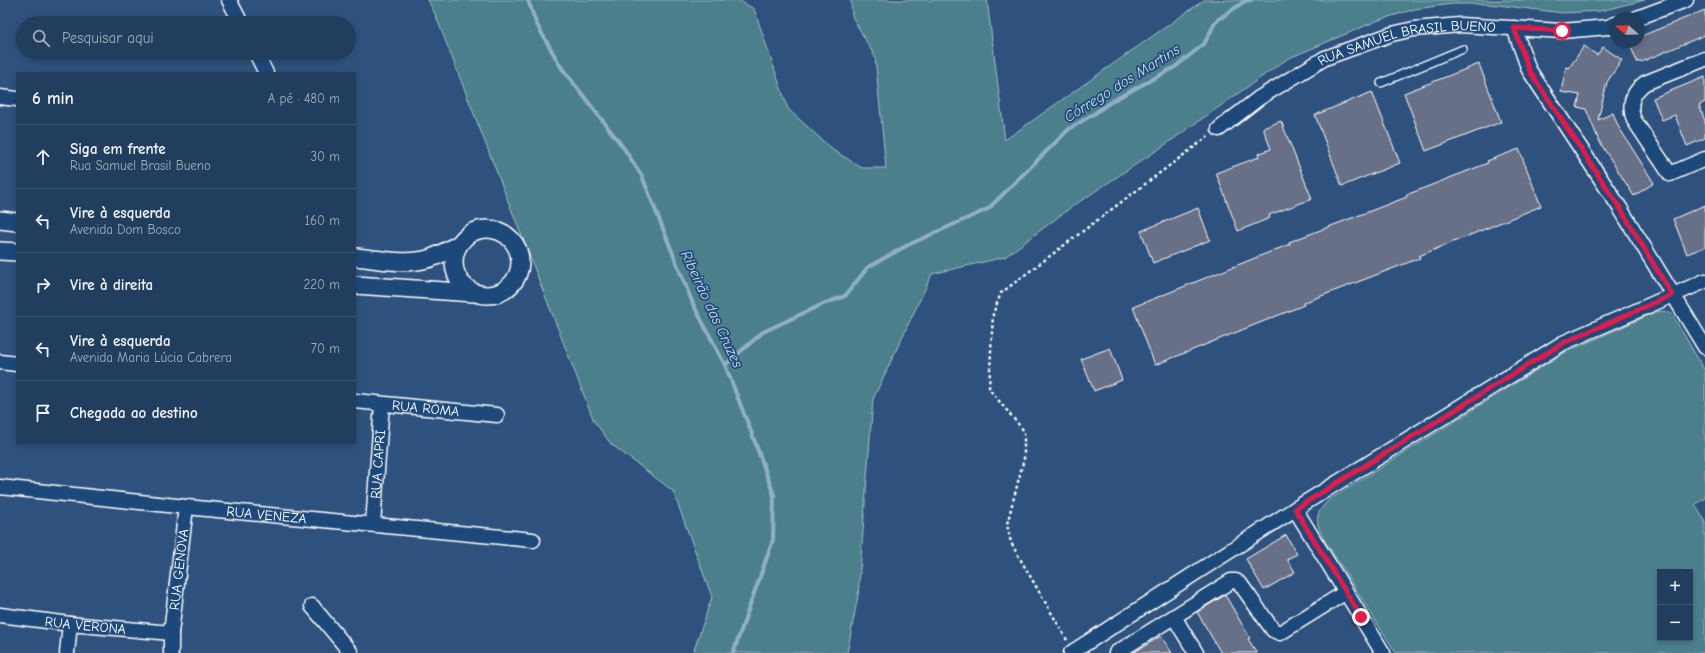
<!DOCTYPE html>
<html lang="pt">
<meta charset="utf-8">
<style>
:root{--surface:#223e5e;--page:#2a4564;--text:#f1f3f6;--muted:#a2aebc;--line:#3f5773}
body{margin:0;font-family:"Comic Neue",sans-serif;background:var(--page);color:var(--text)}
.controls{position:absolute;right:12px;bottom:12px;display:grid;overflow:hidden;border-radius:0px;box-shadow:0 2px 6px #0003}
.controls button{width:36px;height:36px;display:grid;place-items:center;padding:0;border:0;border-bottom:1px solid var(--line);background:var(--surface);color:var(--text);font:20px sans-serif}
.compass{position:absolute;left:1609px;top:12px;width:36px;height:36px;border-radius:50%;background:var(--surface);box-shadow:0 2px 6px #0003;rotate:290deg}
.stop{position:absolute;width:12px;height:12px;margin:-9px;border:3px solid #e11d48;border-radius:50%;background:#fff}
.stop.end{background:#e11d48;border-color:#fff;box-shadow:0 1px 4px #0008}
.list{margin:0;padding:0;list-style:none}
h2{display:flex;justify-content:space-between;align-items:center;height:52px;margin:0;padding:0 16px;font-size:17px}
h2 small{font-size:13px;font-weight:400;color:var(--muted)}
.list li{display:grid;grid-template-columns:26px 1fr auto;gap:12px;align-items:center;box-sizing:border-box;height:64px;padding:0 16px;border-top:1px solid var(--line)}
.list b{display:block;font-size:15px;white-space:nowrap}
.list p{margin:0;font-size:13px;white-space:nowrap;color:var(--muted)}
.list em{font-size:13px;font-style:normal;color:var(--muted)}
.icon{flex:none;width:22px;height:22px;fill:none;stroke:currentColor;stroke-width:2;stroke-linecap:round;stroke-linejoin:round}
.map{position:relative;flex:none;width:1705px;height:653px;overflow:hidden}
.search{position:absolute;background:var(--surface);box-shadow:0 2px 6px #0003;left:16px;top:16px;width:340px;height:44px;display:flex;align-items:center;gap:10px;box-sizing:border-box;padding:0 14px;border-radius:22px;color:var(--muted);font-size:15px}
.panel{position:absolute;background:var(--surface);box-shadow:0 2px 6px #0003;left:16px;top:72px;width:340px;height:372px;border-radius:0px}
.map>svg:first-child{display:block}
.green{fill:#4b7f8c;stroke:#a5bfc6;fill-rule:evenodd}
.lines{fill:none;stroke-linecap:round;stroke-linejoin:round}
.stream{stroke:#91b0c8;stroke-width:4}
.building{fill:#687088;stroke:#fff}
.service-casing{stroke:#fff;stroke-width:10}
.minor-casing{stroke:#fff;stroke-width:17}
.tertiary-casing{stroke:#fff;stroke-width:20}
.path{stroke:#fff;stroke-width:2.5;stroke-dasharray:3 3;stroke-linecap:butt}
.service{stroke:#1f4a7a;stroke-width:7}
.minor{stroke:#1f4a7a;stroke-width:14}
.tertiary{stroke:#1f4a7a;stroke-width:17}
.route{stroke:#e11d48;stroke-width:5}
.labels{text-anchor:middle;dominant-baseline:central;stroke-width:3.5;stroke-linejoin:round;paint-order:stroke}
.street-label{font-size:14px;fill:#fff;stroke:#1f4a7a}
.water-label{font-size:15px;font-style:italic;fill:#d1dee8;stroke:#1f4a7a}
</style>
<div class="map">
<svg width="1705" height="653" viewBox="0 0 1705 653">
<rect width="100%" height="100%" fill="#2e527d"/>
<filter id="ink" filterUnits="userSpaceOnUse"><feTurbulence type="fractalNoise" baseFrequency=".025" numOctaves="2"/><feDisplacementMap in="SourceGraphic" scale="8" xChannelSelector="R" yChannelSelector="G"/><feConvolveMatrix kernelMatrix="1 2 1 2 8 2 1 2 1" color-interpolation-filters="sRGB"/></filter>
<g filter="url(#ink)">
<path class="green" d="M 428,0 L 738,0 L 754,9 L 788,109 L 833,150 L 862,168 L 886,168 L 875,57 L 852,16 L 851,0 L 987,0 L 1005,140 L 1204,0 L 1645,0 L 1600,11 L 1563,13 L 1489,4 L 1452,4 L 1415,9 L 1379,20 L 1287,59 L 1159,149 L 1070,208 L 1005,257 L 932,274 L 873,399 L 858,596 L 847,653 L 693,653 L 712,597 L 673,491 L 611,444 L 594,421 L 435,14 Z
M 1665,311 L 1672,314 L 1705,371 L 1705,498 L 1695,505 L 1705,521 L 1705,653 L 1396,653 L 1324,539 C 1315,522 1314,514 1329,500 L 1564,353 L 1656,312 ZM 1660,572 L 1690,572 L 1690,638 L 1660,638 Z"/>
<g class="lines">
<path class="stream" d="M 528,0 L 536,23 L 561,67 L 623,147 L 642,176 L 693,304 L 725,365 L 752,434 L 774,495 L 773,540 L 733,653
M 725,365 L 763,332 L 823,304 L 845,296 L 868,267 L 908,245 L 988,209 L 1069,129 L 1095,113 L 1112,101 L 1175,67 L 1204,44 L 1216,21 L 1245,1 L 1251,0"/>
</g>
<path class="building" d="M 1705,10 L 1705,35 L 1641,62 L 1637,62 L 1629,42 L 1639,42 L 1639,37 Z
M 1584,46 L 1597,55 L 1603,47 L 1622,60 L 1607,82 L 1598,120 L 1613,113 L 1618,126 L 1654,183 L 1634,196 L 1599,141 L 1586,109 L 1577,107 L 1580,95 L 1561,92 L 1566,67 L 1569,68 Z
M 1479,64 L 1501,122 L 1426,151 L 1404,93 Z
M 1705,77 L 1705,102 L 1699,105 L 1705,121 L 1705,138 L 1687,146 L 1675,115 L 1662,120 L 1653,98 Z
M 1372,92 L 1400,163 L 1342,186 L 1315,115 Z
M 1281,121 L 1312,199 L 1269,215 L 1270,218 L 1238,231 L 1216,173 L 1259,157 L 1258,154 L 1271,149 L 1263,128 Z
M 1519,149 L 1541,206 L 1419,256 L 1420,258 L 1303,303 L 1304,305 L 1155,365 L 1133,307 L 1290,244 L 1289,242 L 1407,197 L 1406,195 L 1488,163 L 1487,161 Z
M 1705,205 L 1705,247 L 1687,254 L 1673,219 Z
M 1198,208 L 1210,240 L 1153,263 L 1141,231 Z
M 1110,348 L 1122,380 L 1094,391 L 1081,359 Z
M 1286,535 L 1297,554 L 1287,559 L 1295,572 L 1264,590 L 1246,559 Z
M 1225,595 L 1250,638 L 1248,639 L 1257,653 L 1221,653 L 1197,612 Z
M 1161,636 L 1172,653 L 1133,653 Z"/>
<g class="lines">
<g class="service-casing">
<path id="service" d="M 1381,83 L 1463,49"/>
</g>
<g class="minor-casing">
<g id="minor">
<path d="M 229,0 L 241,23"/>
<path d="M 1637,18 L 1686,0"/>
<path d="M 1514,28 L 1529,70 L 1620,208 L 1705,347"/>
<path d="M 256,53 L 266,73"/>
<path d="M 1705,59 L 1645,83 C 1632,93 1628,104 1634,120 L 1670,174 L 1705,159"/>
<path d="M 0,97 L 17,99"/>
<path id="s1" d="M 1219,129 L 1259,98 L 1325,58 L 1392,34 L 1414,29 L 1460,25 L 1562,31 L 1608,27 L 1615,24"/>
<path d="M 0,362 L 17,364"/>
<path id="s2" d="M 355,401 L 497,415"/>
<path id="s3" d="M 0,487 L 186,507 L 533,540"/>
<path d="M 1295,509 L 1383,653"/>
<path id="s4" d="M 373,524 L 382,404"/>
<path d="M 312,606 L 351,653"/>
<path id="s5" d="M 0,615 L 70,624 L 171,633"/>
<path d="M 1174,617 L 1196,653"/>
<path d="M 67,653 L 70,624"/>
<path id="s6" d="M 171,653 L 171,633 L 186,507"/>
<path d="M 1071,653 L 1295,509 L 1563,343 L 1705,281"/>
<path d="M 1116,653 L 1231,581 L 1236,581 L 1241,585 L 1273,630 L 1280,633 L 1346,592"/>
</g>
</g>
<g class="tertiary-casing">
<path id="tertiary" d="M 0,220 L 17,222
M454 262a33 33 0 1 1 66 0a33 33 0 1 1-66 0Z
M 0,251 L 17,252
M 355,257 C 379,259 407,266 431,258 C 440,255 450,249 459,244
M 355,285 L 474,293"/>
</g>
<path class="path" d="M 1067,640 L 1011,543 L 1007,524 L 1024,459 L 1024,431 L 989,389 L 993,314 L 1001,293 L 1210,135"/>
<use href="#service" class="service"/>
<use href="#minor" class="minor"/>
<use href="#tertiary" class="tertiary"/>
</g>
</g>
<g class="lines" filter="url(#ink)">
<path class="route" d="M 1361,617 L 1295,509 L 1563,343 L 1672,295 L 1620,208 L 1529,70 L 1514,28 L 1562,31"/>
</g>
<g class="labels">
<g class="street-label">
<text stroke="none"><textPath href="#s1" startOffset="212">RUA SAMUEL BRASIL BUENO</textPath></text>
<text stroke="none"><textPath href="#s2" startOffset="71">RUA ROMA</textPath></text>
<text stroke="none"><textPath href="#s4" startOffset="60">RUA CAPRI</textPath></text>
<text stroke="none"><textPath href="#s3" startOffset="268">RUA VENEZA</textPath></text>
<text stroke="none"><textPath href="#s6" startOffset="84">RUA GENOVA</textPath></text>
<text stroke="none"><textPath href="#s5" startOffset="86">RUA VERONA</textPath></text>
</g>
<g class="water-label">
<text transform="translate(1122 83) rotate(-32)">Córrego dos Martins</text>
<text transform="translate(712 309) rotate(65)">Ribeirão das Cruzes</text>
</g>
</g>
</svg>
<div class="controls">
<button>+</button>
<button>−</button>
</div>
<svg class="compass" viewBox="-18 -18 36 36"><path d="M0-13l5 13h-10z" fill="#e53935"/><path d="M0 13l5-13h-10z" fill="#a2aebc"/></svg>
<div class="stop" style="left:1562px;top:31px"></div>
<div class="stop end" style="left:1361px;top:617px"></div>
<div class="search"><svg class="icon" aria-label="search" viewBox="0 0 24 24"><circle cx="10" cy="10" r="6"/><path d="M15 15l6 6"/></svg>Pesquisar aqui</div>
<section class="panel">
<h2>6 min<small>A pé · 480 m</small></h2>
<ul class="list">
<li><svg class="icon" aria-label="ahead" viewBox="0 0 24 24"><path d="M12 20V5M6 11l6-6 6 6"/></svg><div><b>Siga em frente</b><p>Rua Samuel Brasil Bueno</p></div><em>30 m</em></li>
<li><svg class="icon" aria-label="left" viewBox="0 0 24 24"><path d="M17 20v-9H6M10 6l-5 5 5 5"/></svg><div><b>Vire à esquerda</b><p>Avenida Dom Bosco</p></div><em>160 m</em></li>
<li><svg class="icon" aria-label="right" viewBox="0 0 24 24"><path d="M7 20v-9h11M14 6l5 5-5 5"/></svg><div><b>Vire à direita</b></div><em>220 m</em></li>
<li><svg class="icon" aria-label="left" viewBox="0 0 24 24"><path d="M17 20v-9H6M10 6l-5 5 5 5"/></svg><div><b>Vire à esquerda</b><p>Avenida Maria Lúcia Cabrera</p></div><em>70 m</em></li>
<li><svg class="icon" aria-label="arrive" viewBox="0 0 24 24"><path d="M6 21V4h12l-3 4 3 4H6"/></svg><div><b>Chegada ao destino</b></div></li>
</ul>
</section>
</div>
